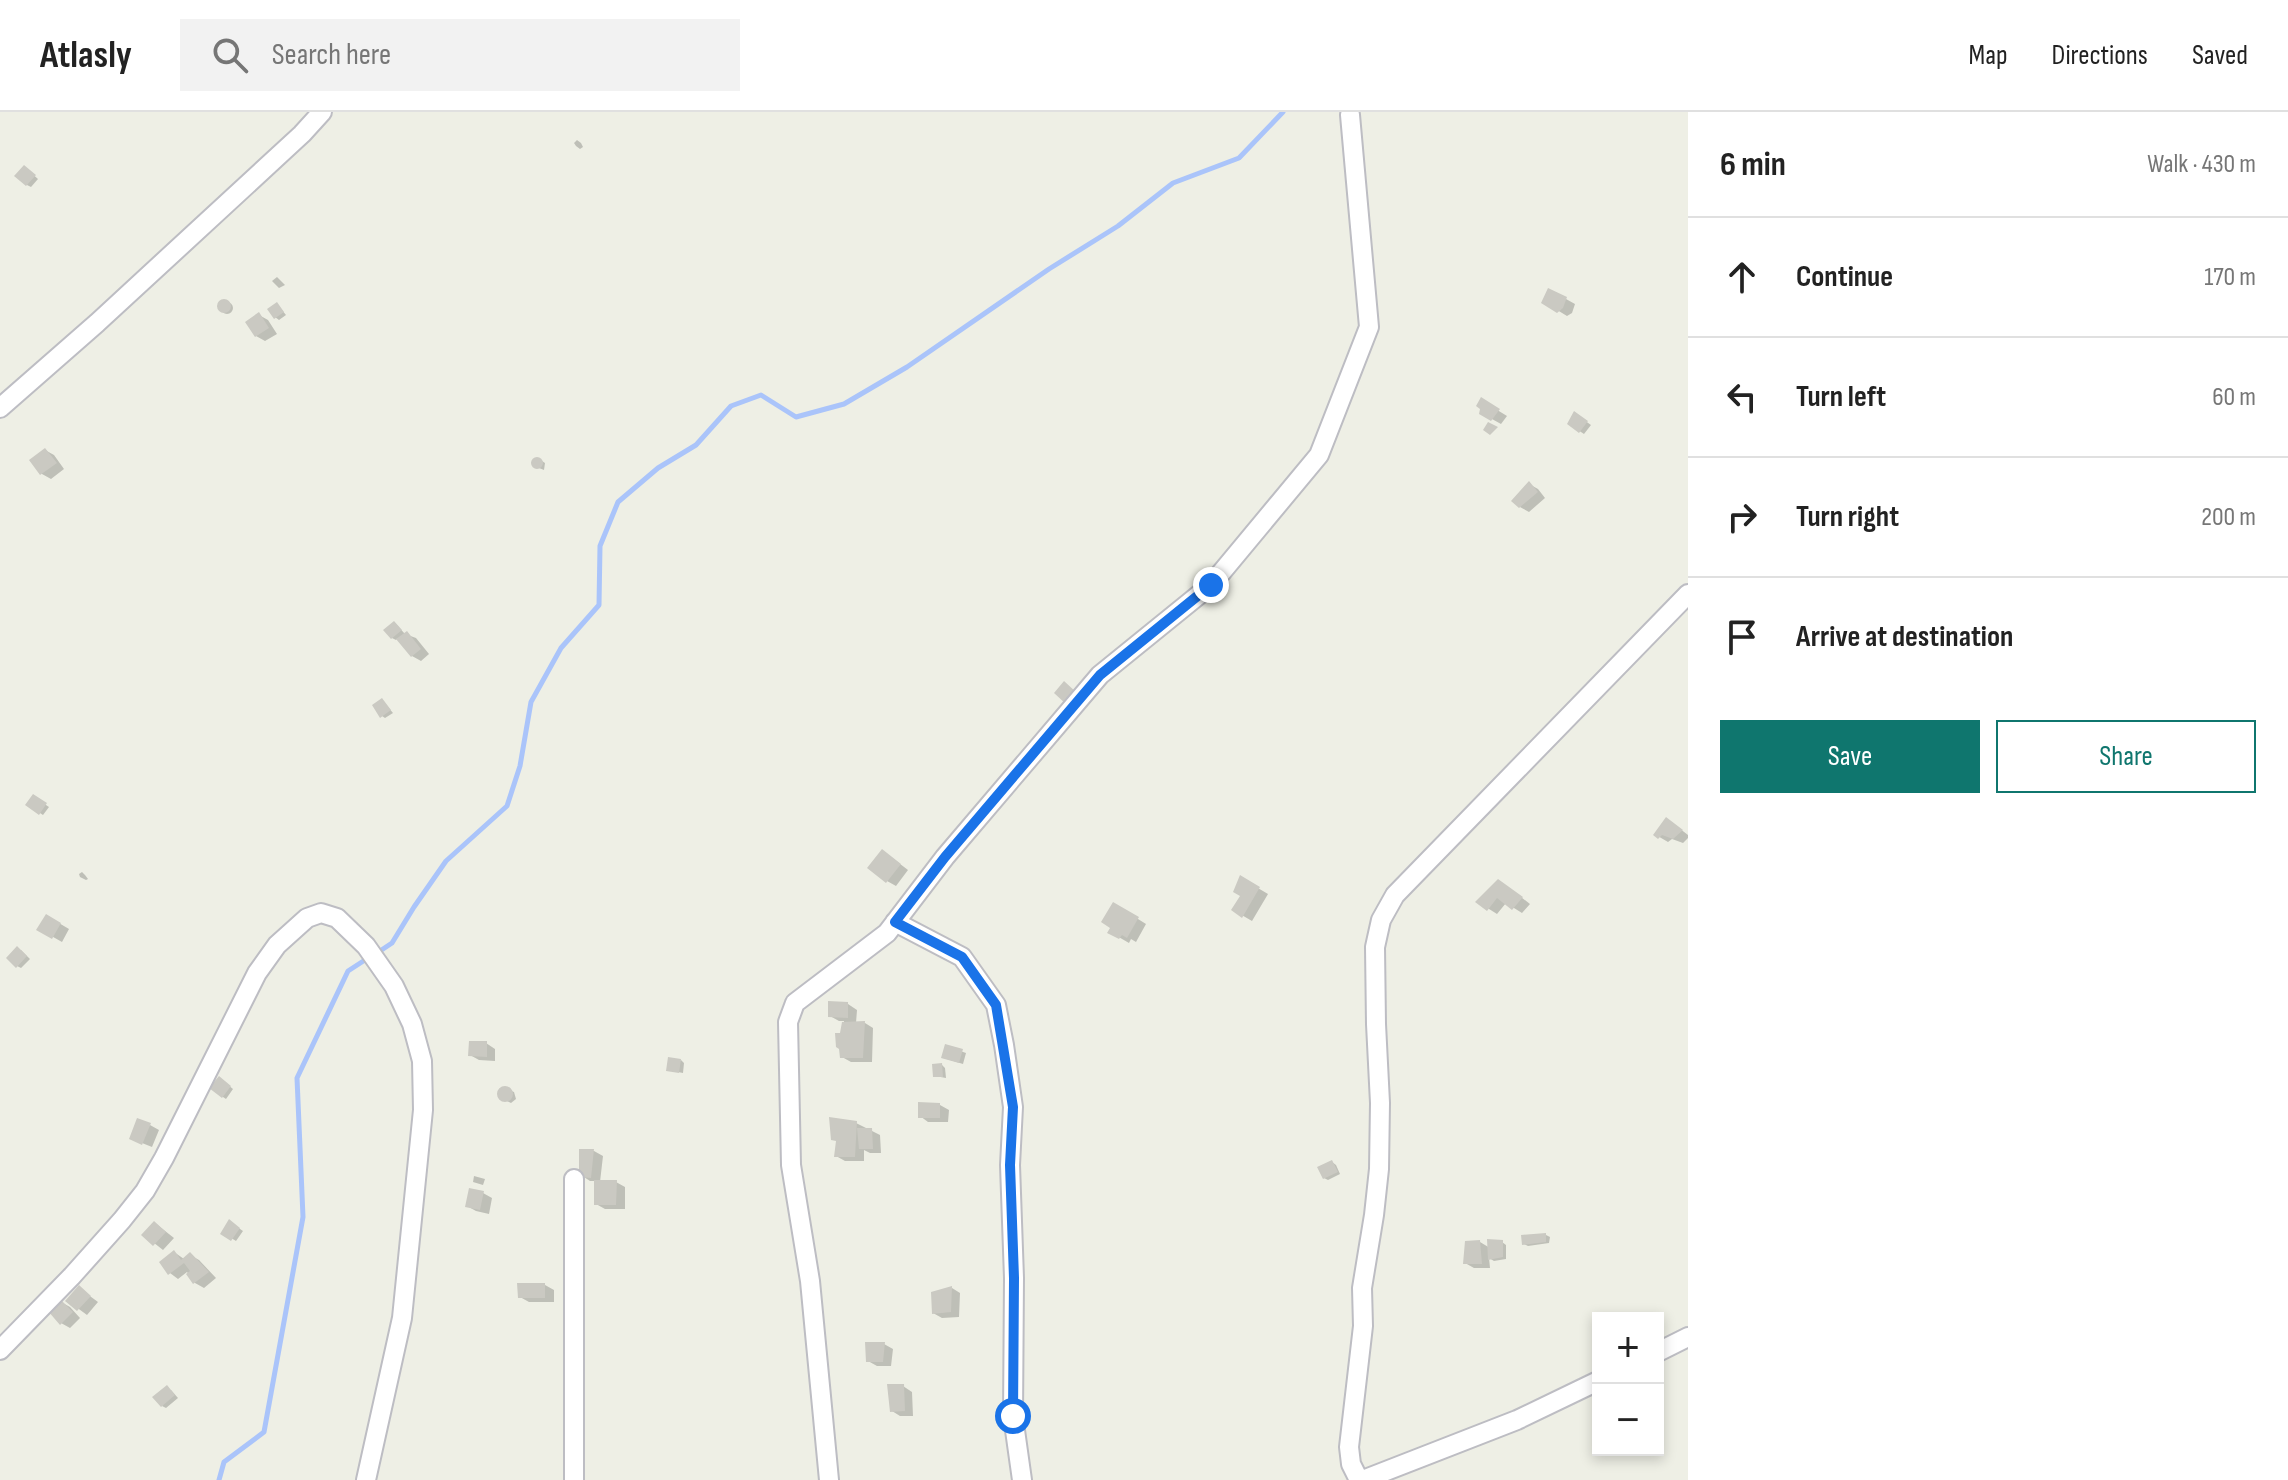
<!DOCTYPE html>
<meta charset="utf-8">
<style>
:root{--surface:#fff;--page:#f2f2f2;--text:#222;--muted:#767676;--line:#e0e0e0;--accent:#0f766e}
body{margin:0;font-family:"Sofia Sans Condensed",sans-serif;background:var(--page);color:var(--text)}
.controls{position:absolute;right:24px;bottom:24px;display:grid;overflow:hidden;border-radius:0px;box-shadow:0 4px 12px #0003}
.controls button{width:72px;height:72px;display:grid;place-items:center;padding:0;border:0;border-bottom:2px solid var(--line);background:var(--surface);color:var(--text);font:40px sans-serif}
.stop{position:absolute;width:24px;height:24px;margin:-18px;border:6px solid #1a73e8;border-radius:50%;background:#fff}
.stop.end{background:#1a73e8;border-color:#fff;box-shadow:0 2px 8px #0008}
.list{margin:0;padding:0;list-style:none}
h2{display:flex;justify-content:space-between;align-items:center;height:104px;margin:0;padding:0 32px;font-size:34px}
h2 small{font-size:26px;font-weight:400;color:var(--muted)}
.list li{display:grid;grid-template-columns:52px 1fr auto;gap:24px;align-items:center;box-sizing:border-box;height:120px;padding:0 32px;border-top:2px solid var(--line)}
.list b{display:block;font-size:30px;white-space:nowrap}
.list em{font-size:26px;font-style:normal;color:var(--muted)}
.actions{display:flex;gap:16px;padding:24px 32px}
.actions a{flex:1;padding:18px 0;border:2px solid var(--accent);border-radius:0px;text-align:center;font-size:28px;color:var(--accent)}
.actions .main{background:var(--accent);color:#fff}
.icon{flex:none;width:44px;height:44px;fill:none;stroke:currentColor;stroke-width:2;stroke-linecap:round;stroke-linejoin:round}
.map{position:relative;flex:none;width:1688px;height:1368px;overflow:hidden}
header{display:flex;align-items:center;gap:48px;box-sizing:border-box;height:112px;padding:0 40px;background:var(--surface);border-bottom:2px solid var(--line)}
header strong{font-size:38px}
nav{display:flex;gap:44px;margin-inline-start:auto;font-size:28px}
.search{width:560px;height:72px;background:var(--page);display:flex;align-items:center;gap:20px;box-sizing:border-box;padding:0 28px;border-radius:0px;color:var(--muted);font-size:30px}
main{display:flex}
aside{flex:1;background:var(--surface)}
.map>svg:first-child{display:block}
.shadow{fill:#0003}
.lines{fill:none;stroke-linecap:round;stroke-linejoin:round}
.stream{stroke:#aac4fa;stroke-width:5}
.building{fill:#cac9c2}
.minor-casing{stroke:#bdbdc3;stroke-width:22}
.minor{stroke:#fff;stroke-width:18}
.route{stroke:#1a73e8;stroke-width:10}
</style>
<header>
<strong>Atlasly</strong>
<div class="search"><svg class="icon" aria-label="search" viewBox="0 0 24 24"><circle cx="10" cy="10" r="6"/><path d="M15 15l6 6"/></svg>Search here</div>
<nav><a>Map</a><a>Directions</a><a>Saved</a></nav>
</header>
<main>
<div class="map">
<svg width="1688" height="1368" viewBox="0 0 1688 1368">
<rect width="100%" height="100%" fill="#eeefe5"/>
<path class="shadow" d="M 577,28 L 581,31 L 583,35 L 580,37 L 576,34 L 574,31 Z
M 28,58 L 38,67 L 31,75 L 27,73 Z
M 277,165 L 285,173 L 279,176 L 272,169 Z
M 1566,187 L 1575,192 L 1572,201 L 1567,204 L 1544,190 Z
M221 196a6 6 0 1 1 12 0a6 6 0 1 1-12 0Z
M 277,192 L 286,203 L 279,208 L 275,205 Z
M 259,203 L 268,208 L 277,222 L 265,229 L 256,224 Z
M 1481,288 L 1507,304 L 1501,312 L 1481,301 Z
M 1574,301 L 1591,313 L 1584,322 L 1569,312 Z
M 45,338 L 54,343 L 64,357 L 51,367 L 42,362 L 32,349 Z
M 539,347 L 545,351 L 544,358 L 534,354 L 534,348 Z
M 1529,372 L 1538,377 L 1545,386 L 1529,400 L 1520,395 Z
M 395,511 L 405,522 L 416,526 L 429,542 L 421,549 L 412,544 L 398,526 L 396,528 L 392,526 Z
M 382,588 L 393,601 L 385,606 L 382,604 Z
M 34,685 L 49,695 L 43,703 L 28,693 Z
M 1675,713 L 1688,723 L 1688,726 L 1683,731 L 1672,727 L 1668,730 L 1656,723 Z
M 891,745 L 908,758 L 896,774 L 887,769 Z
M 82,760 L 85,763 L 88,767 L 86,768 L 80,765 L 79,762 Z
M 1241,766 L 1268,782 L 1252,809 L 1233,798 L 1242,783 Z
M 1508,775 L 1530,792 L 1522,801 L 1506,791 L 1497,802 L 1478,790 Z
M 1114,792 L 1146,812 L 1136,830 L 1131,827 L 1129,831 L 1110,820 Z
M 47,804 L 69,817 L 62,830 L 39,817 Z
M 21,838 L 30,847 L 21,856 L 17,854 Z
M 848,892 L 857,898 L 856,911 L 865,911 L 873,916 L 872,950 L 851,950 L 842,945 L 844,909 L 839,909 L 830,904 Z
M 486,931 L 495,937 L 495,949 L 479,948 L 470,943 Z
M 946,934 L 966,941 L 963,952 L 947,947 Z
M 681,948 L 684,951 L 683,961 L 668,958 Z
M 942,953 L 945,956 L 946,966 L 935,964 Z
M 223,969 L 233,977 L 226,987 L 223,985 Z
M 503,976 L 514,980 L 516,987 L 511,991 L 503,987 L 500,984 L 500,979 Z
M 940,993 L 949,998 L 948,1010 L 928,1010 L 920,1004 Z
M 856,1011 L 880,1023 L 881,1041 L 870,1041 L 864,1038 L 864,1049 L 845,1049 L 836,1044 Z
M 150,1013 L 159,1018 L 152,1035 L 137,1029 Z
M 581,1039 L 594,1039 L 603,1044 L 600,1070 L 616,1070 L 625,1075 L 625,1097 L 605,1097 L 596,1092 L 596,1069 L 590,1069 L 581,1063 Z
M 1332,1050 L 1336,1053 L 1340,1062 L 1328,1068 L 1324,1066 Z
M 474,1064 L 485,1067 L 483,1073 L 473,1070 Z
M 483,1081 L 492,1086 L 489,1102 L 476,1099 L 467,1094 Z
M 230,1110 L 243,1119 L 236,1129 L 223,1121 Z
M 155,1111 L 174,1126 L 163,1138 L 144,1123 Z
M 1546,1123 L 1550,1125 L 1549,1131 L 1528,1134 L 1524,1132 Z
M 1480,1130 L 1490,1136 L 1502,1130 L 1506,1133 L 1506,1147 L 1494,1149 L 1489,1146 L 1490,1156 L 1474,1156 L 1465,1151 Z
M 174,1140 L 184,1147 L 190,1143 L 199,1148 L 216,1166 L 204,1176 L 195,1171 L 187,1160 L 178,1167 L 170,1161 Z
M 545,1173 L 554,1178 L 554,1190 L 529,1190 L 520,1185 Z
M 79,1176 L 98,1190 L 87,1203 L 68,1189 Z
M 952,1176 L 960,1181 L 959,1205 L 942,1206 L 933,1201 Z
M 61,1190 L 70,1195 L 80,1206 L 70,1216 L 61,1211 Z
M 884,1232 L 893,1237 L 891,1254 L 877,1254 L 868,1249 Z
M 903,1274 L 912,1280 L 913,1304 L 900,1304 L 892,1299 Z
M 171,1278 L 178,1286 L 166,1296 L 162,1294 Z"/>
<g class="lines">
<path class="stream" d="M 377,841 L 392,831 L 414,795 L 446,749 L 507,694 L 520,654 L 531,590 L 561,536 L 599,493 L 600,434 L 618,390 L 658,356 L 696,333 L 731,294 L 761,283 L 796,305 L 844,292 L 907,255 L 1049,157 L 1118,114 L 1173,71 L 1239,46 L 1283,0
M 219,1368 L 224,1350 L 264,1320 L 303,1105 L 297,966 L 348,859 L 368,846"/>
</g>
<path class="building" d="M 24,53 L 36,63 L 26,74 L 14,64 Z
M 1548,176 L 1567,185 L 1563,196 L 1557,201 L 1541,191 Z
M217 194a7 7 0 1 1 14 0a7 7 0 1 1-14 0Z
M 277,190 L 284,200 L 274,207 L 267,197 Z
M 259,200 L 269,216 L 255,225 L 245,210 Z
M 1481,285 L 1500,297 L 1491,309 L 1479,302 L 1480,297 L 1476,294 Z
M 1574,299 L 1588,309 L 1579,321 L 1567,312 Z
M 1488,310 L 1498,315 L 1490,323 L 1483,318 Z
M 45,336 L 57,351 L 40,363 L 29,348 Z
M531 351a6 6 0 1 1 12 0a6 6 0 1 1-12 0Z
M 1529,369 L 1538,380 L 1519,396 L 1511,389 Z
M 394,509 L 402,518 L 391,527 L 383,518 Z
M 407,519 L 421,537 L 411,545 L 396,527 Z
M 1064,569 L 1077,581 L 1067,593 L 1054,581 Z
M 382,586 L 391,598 L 380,606 L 372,593 Z
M 33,682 L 47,691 L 39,703 L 25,693 Z
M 1666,705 L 1683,718 L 1673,727 L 1662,723 L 1658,727 L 1653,723 Z
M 882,737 L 901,752 L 886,771 L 867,756 Z
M 1240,763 L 1260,775 L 1242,806 L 1231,798 L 1240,784 L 1233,780 Z
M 1498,767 L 1523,785 L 1512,798 L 1497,786 L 1487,799 L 1475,790 Z
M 1113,790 L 1139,805 L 1127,826 L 1122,823 L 1119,827 L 1107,821 L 1110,816 L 1101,810 Z
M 46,802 L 61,811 L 52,827 L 36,818 Z
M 17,834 L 27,844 L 16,856 L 6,846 Z
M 828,889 L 848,890 L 848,906 L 828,905 Z
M 865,909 L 863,946 L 840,946 L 839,937 L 836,935 L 835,921 L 840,921 L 842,910 Z
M 469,929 L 487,929 L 487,945 L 468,944 Z
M 945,932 L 963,937 L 959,951 L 941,946 Z
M 668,945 L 681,947 L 679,961 L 666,959 Z
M 942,951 L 943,965 L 933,965 L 932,952 Z
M 219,964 L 231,974 L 222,986 L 209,976 Z
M497 982a8 8 0 1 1 16 0a8 8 0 1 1-16 0Z
M 918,990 L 940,991 L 940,1006 L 918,1006 Z
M 829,1005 L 857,1009 L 855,1045 L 834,1045 L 836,1029 L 831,1028 Z
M 137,1006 L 151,1011 L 142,1033 L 129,1027 Z
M 857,1016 L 872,1016 L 873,1037 L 859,1037 Z
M 579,1037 L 594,1037 L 591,1066 L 579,1065 Z
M 1332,1048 L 1338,1060 L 1323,1067 L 1317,1055 Z
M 594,1068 L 617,1068 L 616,1093 L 594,1093 Z
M 469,1076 L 484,1079 L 480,1098 L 465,1095 Z
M 229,1107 L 240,1116 L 231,1129 L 220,1122 Z
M 154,1109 L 166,1120 L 153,1134 L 141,1123 Z
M 1546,1121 L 1546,1130 L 1522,1133 L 1521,1123 Z
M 1487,1127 L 1503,1128 L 1503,1145 L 1488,1148 Z
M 1480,1128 L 1482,1152 L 1463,1152 L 1465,1129 Z
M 174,1138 L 181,1148 L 190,1140 L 209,1160 L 193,1172 L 186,1162 L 190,1159 L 184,1151 L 168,1163 L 159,1150 Z
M 517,1171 L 545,1171 L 545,1186 L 518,1186 Z
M 79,1173 L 91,1184 L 77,1199 L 65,1189 Z
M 952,1174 L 951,1200 L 932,1202 L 931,1180 Z
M 60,1187 L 73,1200 L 60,1213 L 48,1199 Z
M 865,1230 L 885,1230 L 883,1250 L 866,1250 Z
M 887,1272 L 904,1272 L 905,1299 L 890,1300 Z
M 167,1273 L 175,1283 L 161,1295 L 152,1285 Z"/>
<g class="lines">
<g class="minor-casing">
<path id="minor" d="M 0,296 L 97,211 L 302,22 L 322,0
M 895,810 L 962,845 L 996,893 L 1004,933 L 1013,995 L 1010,1053 L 1014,1166 L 1013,1304 L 1022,1368
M 574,1067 L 574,1368
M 0,1238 L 72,1164 L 122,1108 L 145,1079 L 164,1046 L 257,861 L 277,833 L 307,806 L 321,801 L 337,806 L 366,834 L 394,874 L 412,912 L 422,949 L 423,998 L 402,1206 L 366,1368
M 1658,1240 L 1688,1225
M 829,1368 L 810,1169 L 791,1053 L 788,910 L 795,891 L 887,821 L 945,745 L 1100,563 L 1211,473 L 1319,343 L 1369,215 L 1350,3
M 1359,1368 L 1351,1352 L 1349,1335 L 1363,1214 L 1362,1176 L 1374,1103 L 1379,1057 L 1380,991 L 1376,912 L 1375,835 L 1381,808 L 1395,783 L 1688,482
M 1363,1368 L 1517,1308 L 1598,1269"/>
</g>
<use href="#minor" class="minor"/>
</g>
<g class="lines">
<path class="route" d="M 1013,1304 L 1014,1166 L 1010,1053 L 1013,995 L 996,893 L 962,845 L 895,810 L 945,745 L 1100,563 L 1211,473"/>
</g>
</svg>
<div class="controls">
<button>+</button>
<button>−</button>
</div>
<div class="stop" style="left:1013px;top:1304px"></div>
<div class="stop end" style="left:1211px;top:473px"></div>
</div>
<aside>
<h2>6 min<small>Walk · 430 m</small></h2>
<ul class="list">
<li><svg class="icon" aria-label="ahead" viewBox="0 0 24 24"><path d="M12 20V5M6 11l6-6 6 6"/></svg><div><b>Continue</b></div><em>170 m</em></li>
<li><svg class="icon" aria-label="left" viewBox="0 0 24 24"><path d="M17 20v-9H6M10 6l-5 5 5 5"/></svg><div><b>Turn left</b></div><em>60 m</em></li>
<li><svg class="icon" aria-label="right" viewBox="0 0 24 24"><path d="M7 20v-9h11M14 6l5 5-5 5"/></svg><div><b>Turn right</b></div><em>200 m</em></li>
<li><svg class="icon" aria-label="arrive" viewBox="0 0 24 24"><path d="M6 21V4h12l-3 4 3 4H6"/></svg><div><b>Arrive at destination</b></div></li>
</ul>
<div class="actions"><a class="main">Save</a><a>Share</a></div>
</aside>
</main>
